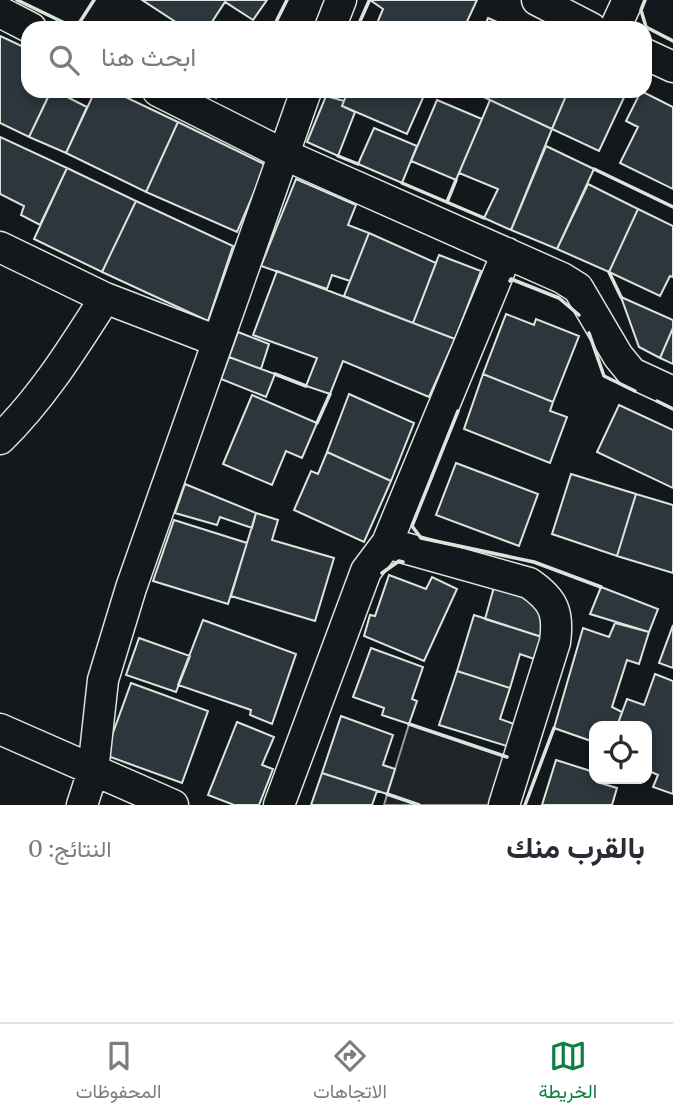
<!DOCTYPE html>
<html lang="ar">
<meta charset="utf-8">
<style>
:root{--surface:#fff;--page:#f7f7f7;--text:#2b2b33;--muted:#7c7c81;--line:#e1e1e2;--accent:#0b8043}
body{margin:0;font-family:Merriweather,Vazirmatn,serif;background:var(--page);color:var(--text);direction:rtl}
.controls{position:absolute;right:21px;bottom:21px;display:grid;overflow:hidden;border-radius:14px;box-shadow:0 4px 10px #0003}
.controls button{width:63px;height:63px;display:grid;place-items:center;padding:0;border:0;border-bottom:2px solid var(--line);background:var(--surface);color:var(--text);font:35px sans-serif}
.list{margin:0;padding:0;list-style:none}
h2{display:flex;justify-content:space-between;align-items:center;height:91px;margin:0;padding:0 28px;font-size:30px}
h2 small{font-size:23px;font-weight:400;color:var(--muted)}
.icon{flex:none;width:38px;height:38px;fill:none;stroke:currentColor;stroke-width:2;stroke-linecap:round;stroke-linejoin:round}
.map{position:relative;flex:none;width:673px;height:805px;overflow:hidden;direction:ltr}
.search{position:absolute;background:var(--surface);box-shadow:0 4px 10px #0003;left:21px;right:21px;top:21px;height:77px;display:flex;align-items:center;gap:18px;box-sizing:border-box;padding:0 24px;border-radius:21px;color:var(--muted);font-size:26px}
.sheet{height:217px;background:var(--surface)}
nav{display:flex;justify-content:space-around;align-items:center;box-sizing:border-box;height:98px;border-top:2px solid var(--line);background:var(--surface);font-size:19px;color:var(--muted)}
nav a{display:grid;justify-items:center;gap:4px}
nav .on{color:var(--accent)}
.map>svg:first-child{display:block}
.green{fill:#202428;stroke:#939e99;stroke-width:2}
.building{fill:#2c363c;stroke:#d8e6dc;stroke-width:2}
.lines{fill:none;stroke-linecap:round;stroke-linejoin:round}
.street-casing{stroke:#d8e6dc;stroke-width:33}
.street{stroke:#14181c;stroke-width:30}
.wall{stroke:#d8e6dc;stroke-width:3.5}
</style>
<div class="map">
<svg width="673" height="805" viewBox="0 0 673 805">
<rect width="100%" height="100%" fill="#14181c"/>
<path class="green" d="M 409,724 L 507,757 L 492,805 L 384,805 Z"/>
<path class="building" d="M 142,0 L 267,0 L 253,20 L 225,2 L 208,28 L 185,28 Z
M 370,0 L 477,0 L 464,28 L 375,28 L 383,9 Z
M 488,18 L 511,28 L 484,28 Z
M 0,36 L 28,49 L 28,76 L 24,84 L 28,86 L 28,91 L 39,91 L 49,95 L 29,137 L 0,123 Z
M 51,91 L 72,91 L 69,98 L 87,107 L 66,153 L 29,137 Z
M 95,91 L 113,91 L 178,122 L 146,192 L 66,153 Z
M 348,91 L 426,91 L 407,134 L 342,106 Z
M 471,91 L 568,91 L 552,129 Z
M 568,91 L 627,91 L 599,151 L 552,129 Z
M 641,91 L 673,107 L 673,189 L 620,163 L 638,127 L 626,121 Z
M 326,96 L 344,101 L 342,106 L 355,112 L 338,156 L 307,142 Z
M 437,100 L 482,119 L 456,180 L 411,161 Z
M 490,100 L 552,129 L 511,230 L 484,218 L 498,189 L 459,173 Z
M 178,122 L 266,165 L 237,232 L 146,192 Z
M 374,128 L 417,146 L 402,183 L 358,164 Z
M 0,137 L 67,168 L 40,225 L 21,215 L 24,206 L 0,194 Z
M 546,146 L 594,169 L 557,249 L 511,230 Z
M 67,168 L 136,201 L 102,272 L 34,239 Z
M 296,179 L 356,205 L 348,225 L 369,233 L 350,281 L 332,275 L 327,289 L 261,266 Z
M 588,184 L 638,209 L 609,272 L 557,249 Z
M 136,201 L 233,246 L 208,321 L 102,272 Z
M 638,209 L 673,226 L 673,277 L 670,276 L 660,296 L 609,272 Z
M 369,233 L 436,263 L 413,323 L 344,296 Z
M 439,255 L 481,271 L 455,339 L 413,323 Z
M 277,271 L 455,339 L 429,397 L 343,361 L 330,394 L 306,386 L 317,358 L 253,335 Z
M 621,297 L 673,320 L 673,328 L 660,358 L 639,347 Z
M 506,314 L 534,325 L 536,319 L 579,336 L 553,402 L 483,374 Z
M 673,328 L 673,364 L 660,358 Z
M 238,332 L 269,344 L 261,369 L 229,357 Z
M 229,357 L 275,374 L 266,397 L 221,379 Z
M 483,374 L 553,402 L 550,411 L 567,417 L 550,463 L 464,429 Z
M 349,394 L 414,423 L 391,481 L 327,452 Z
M 252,395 L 317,423 L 302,458 L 286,451 L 272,485 L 223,464 Z
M 619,405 L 673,430 L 673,488 L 597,452 Z
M 327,452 L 391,481 L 364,542 L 294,510 L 311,471 L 318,474 Z
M 456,463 L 538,494 L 519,546 L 436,515 Z
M 571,474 L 636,494 L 617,556 L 552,534 Z
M 185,484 L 256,513 L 252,528 L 220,517 L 217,525 L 175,513 Z
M 636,494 L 673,505 L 673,573 L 617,556 Z
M 256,513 L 278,520 L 272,540 L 334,558 L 315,621 L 231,596 Z
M 174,520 L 247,543 L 228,604 L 153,581 Z
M 389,575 L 426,589 L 432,577 L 457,589 L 424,661 L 364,636 L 370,615 L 375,616 Z
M 494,587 L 544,602 L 545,638 L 485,619 Z
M 601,587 L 658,609 L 649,632 L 590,614 Z
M 474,615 L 545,638 L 537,660 L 520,654 L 510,688 L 457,671 Z
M 203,620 L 296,654 L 272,724 L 250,715 L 251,710 L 178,685 Z
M 615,623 L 649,632 L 639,664 L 627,660 L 612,707 L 622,712 L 617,726 L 594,726 L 594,742 L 554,728 L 583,628 L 609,637 Z
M 673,625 L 673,668 L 659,663 Z
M 139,638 L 190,656 L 176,692 L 126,675 Z
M 371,648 L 423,667 L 412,699 L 417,701 L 409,724 L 382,715 L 384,708 L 353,697 Z
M 457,671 L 510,688 L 500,719 L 517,725 L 510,747 L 439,725 Z
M 655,674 L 673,681 L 673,794 L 653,787 L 658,775 L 647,770 L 647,726 L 617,726 L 627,699 L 644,705 Z
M 131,683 L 208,711 L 182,783 L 105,755 Z
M 341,716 L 393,735 L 383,765 L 395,769 L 387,794 L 322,773 Z
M 237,722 L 274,737 L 262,765 L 273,769 L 259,805 L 234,805 L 208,795 Z
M 556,760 L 594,772 L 594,779 L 598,779 L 597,782 L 617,788 L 612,805 L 542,805 Z
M 322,773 L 377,791 L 372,805 L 311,805 Z"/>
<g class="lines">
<g class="street-casing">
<path id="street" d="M 537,0 L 591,28
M 0,12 L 31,28
M 330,28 L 341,0
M 615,28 L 628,0
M 645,54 L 673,67
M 158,91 L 283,154 L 562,278 L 578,288 L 618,356 L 632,373 L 673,392
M 0,247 L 105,298 L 217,341
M 0,439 C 43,397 73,348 105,298
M 387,543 L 529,583 C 554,600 559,613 555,642 L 504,805
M 0,729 L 173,805
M 82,805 L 93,771 L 103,680 L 131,588 L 306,91
M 279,805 L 366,571 L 387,543 L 507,253"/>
</g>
<use href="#street" class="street"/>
<path class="wall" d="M 17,0 L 75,28
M 645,0 L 641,10 L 646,27 L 673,41
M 76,28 L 94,0
M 273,28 L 287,0
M 357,28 L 369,1
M 204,91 L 216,97 L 225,91
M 338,156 L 358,164
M 594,169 L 673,207
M 402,183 L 484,218
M 447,202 L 456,180
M 609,272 L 621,297
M 510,281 L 511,279 L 559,298 L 579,315
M 589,333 L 604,376 L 635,391
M 275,374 L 306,386
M 657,401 L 673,409
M 458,411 L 412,526 L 421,538 L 534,562 L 601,587
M 317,423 L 330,394
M 382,573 L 399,561 L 403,562
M 409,724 L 507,757
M 387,794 L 419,805
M 525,805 L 554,728"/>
</g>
</svg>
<div class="controls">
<button><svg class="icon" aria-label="locate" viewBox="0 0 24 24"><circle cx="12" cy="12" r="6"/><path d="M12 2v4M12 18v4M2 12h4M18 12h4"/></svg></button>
</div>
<div class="search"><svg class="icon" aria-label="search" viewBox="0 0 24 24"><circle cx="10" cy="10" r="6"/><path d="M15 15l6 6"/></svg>ابحث هنا</div>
</div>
<section class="sheet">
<h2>بالقرب منك<small>النتائج: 0</small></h2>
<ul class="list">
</ul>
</section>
<nav>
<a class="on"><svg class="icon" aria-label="map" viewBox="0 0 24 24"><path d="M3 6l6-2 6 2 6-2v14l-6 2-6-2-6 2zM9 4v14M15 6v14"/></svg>الخريطة</a>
<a><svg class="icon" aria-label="directions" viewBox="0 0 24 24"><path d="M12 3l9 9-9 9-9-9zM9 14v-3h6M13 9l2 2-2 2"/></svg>الاتجاهات</a>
<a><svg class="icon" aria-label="saved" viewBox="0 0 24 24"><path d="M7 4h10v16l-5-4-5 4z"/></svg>المحفوظات</a>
</nav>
